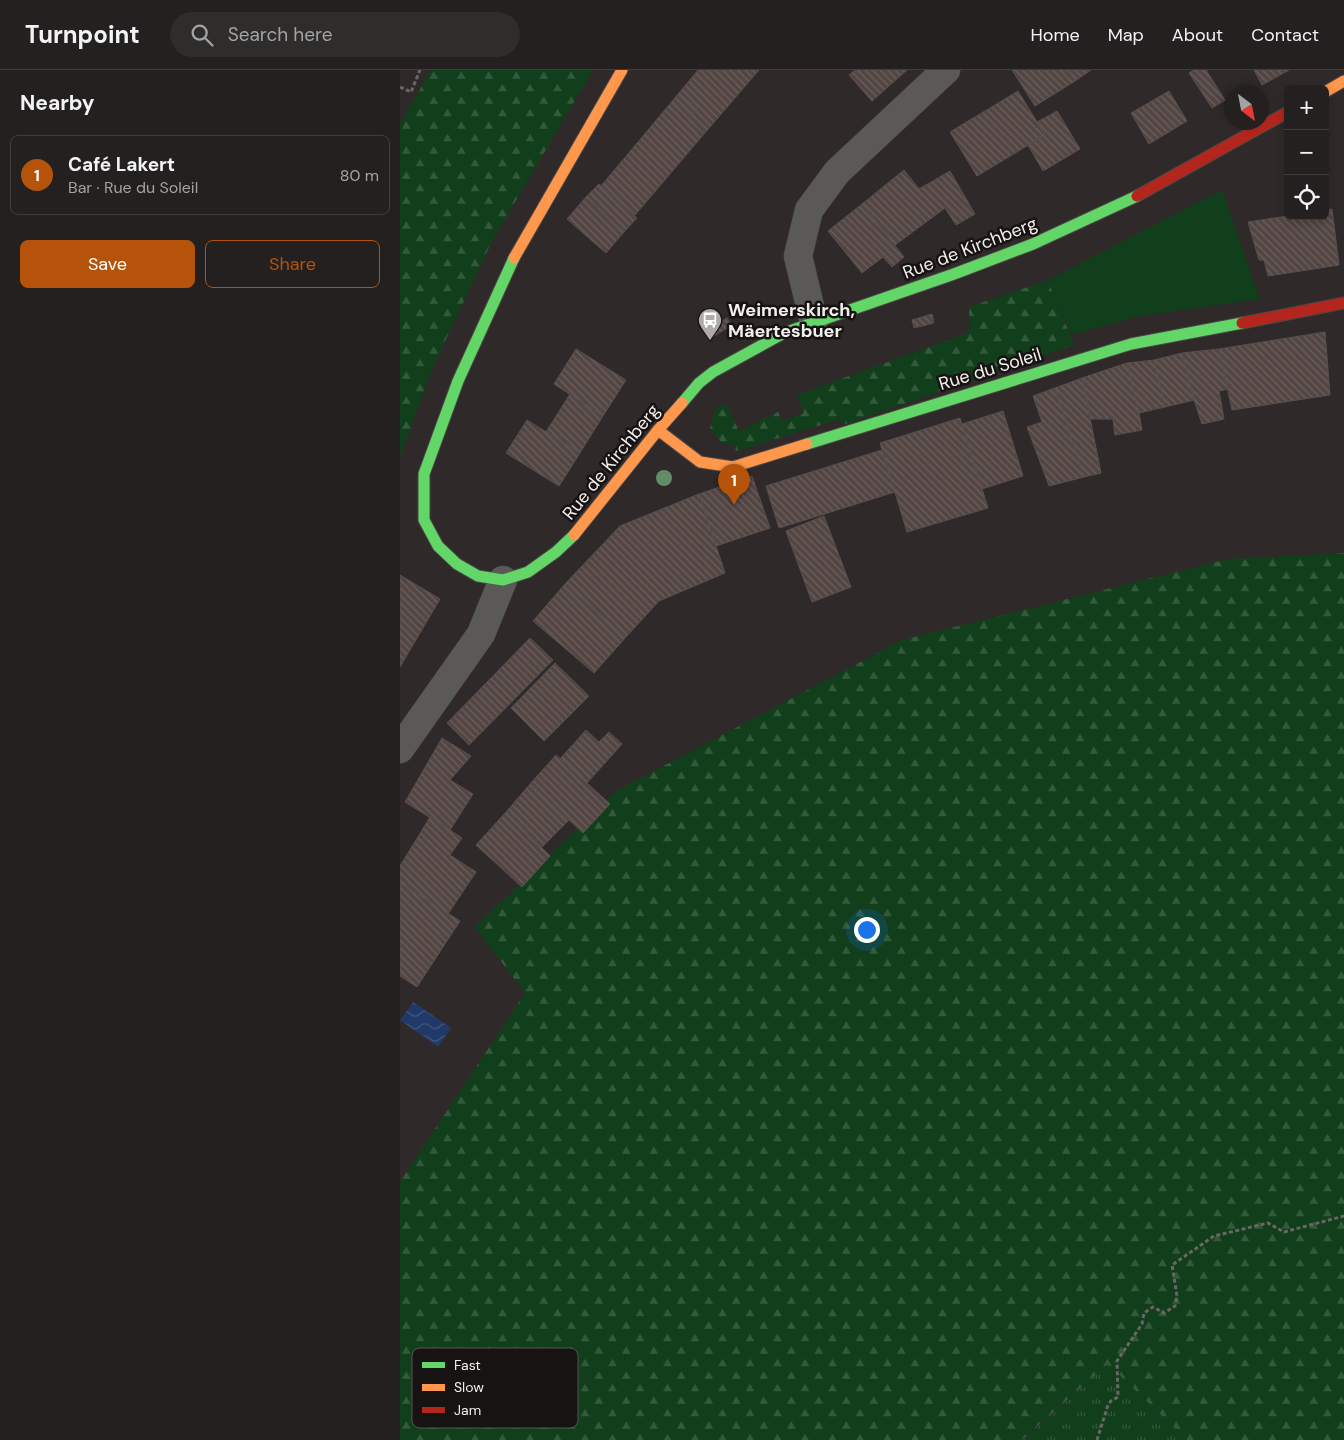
<!DOCTYPE html>
<meta charset="utf-8">
<style>
:root{--surface:#23201f;--page:#2f2d2c;--text:#f1f3f6;--muted:#a3a3a4;--line:#403e3d;--accent:#b45309}
body{margin:0;font-family:"DM Sans",sans-serif;background:var(--page);color:var(--text)}
.controls{position:absolute;right:15px;top:15px;display:grid;overflow:hidden;border-radius:8px;box-shadow:0 2px 8px #0003}
.controls button{width:45px;height:45px;display:grid;place-items:center;padding:0;border:0;border-bottom:1px solid var(--line);background:var(--surface);color:var(--text);font:25px sans-serif}
.compass{position:absolute;left:824px;top:15px;width:45px;height:45px;border-radius:50%;background:var(--surface);box-shadow:0 2px 8px #0003;rotate:148deg}
.you{position:absolute;left:466px;top:859px;width:18px;height:18px;margin:-12px;border:4px solid #fff;border-radius:50%;background:#1a73e8;box-shadow:0 0 0 8px #1a73e833}
.badge{display:grid;place-items:center;width:32px;height:32px;border-radius:50%;background:var(--accent);color:#fff;font-size:16px;font-weight:700}
.pin{position:absolute;translate:-50% -41px;filter:drop-shadow(0 1px 2px #0008)}
.pin::after{content:'';position:absolute;top:26px;width:18px;height:15px;background:inherit;clip-path:polygon(0 0,100% 0,50% 100%)}
.list{margin:0;padding:0;list-style:none}
h2{display:flex;justify-content:space-between;align-items:center;height:65px;margin:0;padding:0 20px;font-size:21px}
h2 small{font-size:16px;font-weight:400;color:var(--muted)}
.list li{display:grid;grid-template-columns:32px 1fr auto;gap:15px;align-items:center;box-sizing:border-box;height:80px;margin:0 10px 10px;padding:0 10px;border:1px solid var(--line);border-radius:8px}
.list b{display:block;font-size:19px;white-space:nowrap}
.list p{margin:0;font-size:16px;white-space:nowrap;color:var(--muted)}
.list em{font-size:16px;font-style:normal;color:var(--muted)}
.actions{display:flex;gap:10px;padding:15px 20px}
.actions a{flex:1;padding:11px 0;border:1px solid var(--accent);border-radius:8px;text-align:center;font-size:18px;color:var(--accent)}
.actions .main{background:var(--accent);color:#fff}
.icon{flex:none;width:28px;height:28px;fill:none;stroke:currentColor;stroke-width:2;stroke-linecap:round;stroke-linejoin:round}
.map{position:relative;flex:none;width:944px;height:1370px;overflow:hidden}
header{display:flex;align-items:center;gap:30px;box-sizing:border-box;height:70px;padding:0 25px;background:var(--surface);border-bottom:1px solid var(--line)}
header strong{font-size:24px}
nav{display:flex;gap:28px;margin-inline-start:auto;font-size:18px}
.search{width:350px;height:45px;background:var(--page);display:flex;align-items:center;gap:12px;box-sizing:border-box;padding:0 18px;border-radius:28px;color:var(--muted);font-size:19px}
main{display:flex}
aside{flex:1;background:var(--surface)}
.map>svg:first-child{display:block}
.grass{fill:url(#grass-tufts)}
.forest{fill:url(#forest-firs)}
.garden{fill:#113e1b}
.water{fill:url(#water-waves)}
.building{fill:url(#building-back-hatch);stroke:#555150}
.lines{fill:none;stroke-linecap:round;stroke-linejoin:round}
.street-casing{stroke:#4b4747;stroke-width:29}
.fast-casing{stroke:#4b4747;stroke-width:13}
.slow-casing{stroke:#4b4747;stroke-width:13}
.jam-casing{stroke:#4b4747;stroke-width:13}
.path{stroke:#696664;stroke-width:3;stroke-dasharray:4 2.5;stroke-linecap:butt}
.street{stroke:#5b5958;stroke-width:28}
.fast{stroke:#63d668;stroke-width:11}
.slow{stroke:#ff974d;stroke-width:11}
.jam{stroke:#b3261e;stroke-width:11}
.tree{fill:#628d66}
.labels{text-anchor:middle;dominant-baseline:central;stroke-width:5;stroke-linejoin:round;paint-order:stroke}
.street-label{font-size:18px;fill:#f4efed;stroke:#161312}
.poi-label{font-size:18px;font-weight:bold;fill:#f4efed;stroke:#161312;text-anchor:start}
.key{fill:#161312;stroke:#595554;stroke-width:1}
.key-label{font-size:14px;fill:#f4efed}
</style>
<header>
<strong>Turnpoint</strong>
<div class="search"><svg class="icon" aria-label="search" viewBox="0 0 24 24"><circle cx="10" cy="10" r="6"/><path d="M15 15l6 6"/></svg>Search here</div>
<nav><a>Home</a><a>Map</a><a>About</a><a>Contact</a></nav>
</header>
<main>
<aside>
<h2>Nearby<small></small></h2>
<ul class="list">
<li><span class="badge">1</span><div><b>Café Lakert</b><p>Bar · Rue du Soleil</p></div><em>80 m</em></li>
</ul>
<div class="actions"><a class="main">Save</a><a>Share</a></div>
</aside>
<div class="map">
<svg width="944" height="1370" viewBox="0 0 944 1370">
<defs>
<pattern id="grass-tufts" width="24" height="20" patternUnits="userSpaceOnUse" patternTransform="scale(1.25)"><rect width="24" height="20" fill="#113e1b"/><path d="M3 7l-1-3M5 7V3M7 7l1-3M15 17l-1-3M17 17v-4M19 17l1-3" fill="none" stroke="#345a3c"/></pattern>
<pattern id="forest-firs" width="22" height="20" patternUnits="userSpaceOnUse" patternTransform="scale(1.25)"><rect width="22" height="20" fill="#113e1b"/><path d="M5 1l3.5 6h-7zM16 11l3.5 6h-7z" fill="#345a3c"/></pattern>
<pattern id="water-waves" width="16" height="10" patternUnits="userSpaceOnUse" patternTransform="scale(1.25)"><rect width="16" height="10" fill="#213969"/><path d="M0 5q4-4 8 0t8 0" fill="none" stroke="#42567f"/></pattern>
<pattern id="building-back-hatch" width="6" height="6" patternUnits="userSpaceOnUse" patternTransform="scale(1.25)"><rect width="6" height="6" fill="#524542"/><path d="M-1 5l2 2M0 0l6 6M5-1l2 2" fill="none" stroke="#6c605e"/></pattern>
</defs>
<rect width="100%" height="100%" fill="#2f2a29"/>
<path class="grass" d="M 708,1294 L 787,1370 L 622,1370 L 625,1369 Z"/>
<path class="forest" d="M 31,0 L 193,0 L 93,169 L 32,299 L 0,387 L 0,54 Z
M 648,210 L 674,275 L 446,354 L 437,350 L 336,381 L 335,376 L 322,373 L 310,359 L 315,339 L 326,334 L 339,361 L 378,342 L 382,351 L 404,343 L 397,325 L 570,262 L 569,237 Z
M 944,483 L 944,1370 L 787,1370 L 708,1294 L 622,1370 L 0,1370 L 0,1112 L 125,923 L 75,857 L 216,721 L 502,570 L 828,489 Z"/>
<path class="garden" d="M 822,120 L 860,229 L 740,246 L 671,265 L 648,210 Z"/>
<path class="water" d="M 13,932 L 51,958 L 38,977 L 0,950 Z"/>
<path class="building" d="M 298,0 L 359,0 L 304,64 L 288,50 L 297,39 L 279,23 Z
M 455,0 L 507,0 L 472,31 L 449,5 Z
M 612,0 L 668,0 L 675,11 L 635,36 Z
M 668,0 L 691,0 L 675,11 Z
M 794,0 L 806,0 L 825,30 L 812,38 L 789,3 Z
M 854,0 L 889,0 L 862,15 Z
M 618,21 L 645,65 L 577,106 L 550,62 Z
M 769,21 L 787,51 L 749,74 L 731,43 Z
M 279,23 L 297,39 L 288,50 L 304,64 L 235,145 L 201,116 Z
M 657,41 L 680,79 L 643,101 L 628,75 L 645,65 L 637,52 Z
M 504,100 L 519,119 L 550,101 L 575,144 L 556,155 L 545,138 L 495,175 L 462,134 Z
M 199,114 L 237,148 L 224,162 L 186,127 Z
M 186,127 L 224,162 L 206,183 L 167,149 Z
M 462,134 L 504,187 L 492,197 L 483,187 L 462,203 L 428,161 Z
M 932,139 L 939,195 L 868,206 L 864,190 L 859,190 L 848,152 L 888,146 L 925,146 L 925,140 Z
M 532,244 L 534,253 L 514,258 L 512,250 Z
M 327,248 L 332,255 L 314,266 L 310,259 Z
M 925,262 L 930,325 L 832,340 L 819,279 Z
M 176,279 L 226,310 L 203,346 L 154,314 Z
M 819,279 L 828,319 L 819,321 L 824,349 L 802,354 L 794,330 L 782,283 Z
M 782,283 L 794,330 L 765,337 L 754,290 Z
M 754,290 L 765,337 L 739,343 L 727,293 Z
M 727,293 L 739,343 L 742,360 L 715,365 L 713,349 L 691,349 L 682,308 Z
M 682,308 L 701,403 L 684,407 L 655,318 Z
M 655,318 L 684,407 L 649,416 L 627,357 L 642,352 L 633,326 Z
M 170,324 L 203,346 L 180,383 L 146,362 Z
M 603,341 L 623,406 L 582,419 L 562,354 Z
M 560,348 L 588,438 L 507,462 L 480,373 Z
M 127,350 L 180,383 L 159,416 L 106,383 Z
M 482,380 L 495,422 L 379,458 L 366,416 Z
M 352,406 L 370,458 L 316,476 L 299,424 Z
M 299,424 L 325,503 L 259,531 L 226,567 L 165,514 L 220,456 Z
M 424,446 L 451,517 L 412,532 L 386,461 Z
M 0,505 L 40,529 L 0,597 Z
M 165,514 L 226,567 L 194,603 L 133,551 Z
M 130,568 L 153,590 L 69,675 L 47,653 Z
M 155,593 L 189,626 L 144,671 L 111,638 Z
M 186,660 L 199,672 L 209,662 L 222,674 L 187,713 L 160,689 Z
M 42,668 L 71,686 L 50,710 L 73,724 L 50,760 L 5,732 Z
M 156,685 L 210,734 L 183,763 L 130,714 Z
M 130,714 L 169,750 L 141,778 L 106,742 Z
M 106,742 L 150,786 L 122,817 L 76,775 Z
M 30,747 L 62,768 L 50,785 L 76,802 L 48,844 L 0,813 L 0,796 Z
M 0,813 L 60,851 L 17,917 L 0,906 Z"/>
<g class="lines">
<g class="street-casing">
<path id="street" d="M 414,253 L 398,186 L 409,140 L 437,102 L 546,0
M 0,679 L 81,564 L 103,510"/>
</g>
<g class="fast-casing">
<path id="fast" d="M 114,188 L 58,311 L 24,404 L 24,450 L 38,476 L 57,494 L 78,506 L 103,510 L 128,502 L 156,482 L 174,465
M 282,333 L 299,313 L 313,302 L 384,263 L 554,204 L 633,174 L 737,126
M 407,374 L 731,274 L 842,253"/>
</g>
<g class="slow-casing">
<path id="slow" d="M 925,22 L 944,11
M 114,188 L 222,0
M 258,360 L 300,392 L 333,397 L 407,374
M 174,465 L 258,360 L 282,333"/>
</g>
<g class="jam-casing">
<path id="jam" d="M 737,126 L 888,42
M 842,253 L 944,233"/>
</g>
<path class="path" d="M 0,17 L 11,22 L 20,0
M 697,1370 L 708,1335 L 711,1331 L 718,1327 L 717,1291 L 742,1254 L 744,1243 L 753,1237 L 764,1243 L 775,1236 L 777,1226 L 772,1195 L 814,1166 L 868,1153 L 884,1162 L 944,1146"/>
<use href="#street" class="street"/>
<use href="#fast" class="fast"/>
<use href="#slow" class="slow"/>
<use href="#jam" class="jam"/>
</g>
<circle class="tree" cx="264" cy="408" r="8"/>
<defs>
<g id="bus-pin" transform="scale(1.25)"><path d="M0 17L-7.5 6A9.5 9.5 0 1 1 7.5 6Z" fill="#afaaa8" stroke="#161312"/><path d="M-5-6H5V4H4V6H2V4H-2V6H-4V4H-5ZM-3.5-4V0h7V-4ZM-3.5 1.2v1.5H-2V1.2ZM2 1.2v1.5H3.5V1.2Z" fill="#fff"/></g>
</defs>
<g fill-rule="evenodd">
<use href="#bus-pin" x="310" y="250"/>
</g>
<g class="labels">
<g class="street-label">
<text transform="translate(570 178) rotate(-21)">Rue de Kirchberg</text>
<text transform="translate(590 299) rotate(-17)">Rue du Soleil</text>
<text transform="translate(211 392) rotate(-51)">Rue de Kirchberg</text>
</g>
<g class="poi-label">
<text x="328" y="240">Weimerskirch,<tspan x="328" dy="21">Mäertesbuer</tspan></text>
</g>
</g>
<rect x="12" y="1278" width="166" height="80" rx="8" class="key"/>
<rect x="22" y="1292" width="23" height="6" fill="#63d668"/>
<rect x="22" y="1314" width="23" height="7" fill="#ff974d"/>
<rect x="22" y="1337" width="23" height="6" fill="#b3261e"/>
<g class="key-label">
<text x="54" y="1300">Fast</text>
<text x="54" y="1322">Slow</text>
<text x="54" y="1345">Jam</text>
</g>
</svg>
<div class="controls">
<button>+</button>
<button>−</button>
<button><svg class="icon" aria-label="locate" viewBox="0 0 24 24"><circle cx="12" cy="12" r="6"/><path d="M12 2v4M12 18v4M2 12h4M18 12h4"/></svg></button>
</div>
<svg class="compass" viewBox="-18 -18 36 36"><path d="M0-13l5 13h-10z" fill="#e53935"/><path d="M0 13l5-13h-10z" fill="#a3a3a4"/></svg>
<div class="you"></div>
<div class="pin badge" style="left:334px;top:435px">1</div>
</div>
</main>
